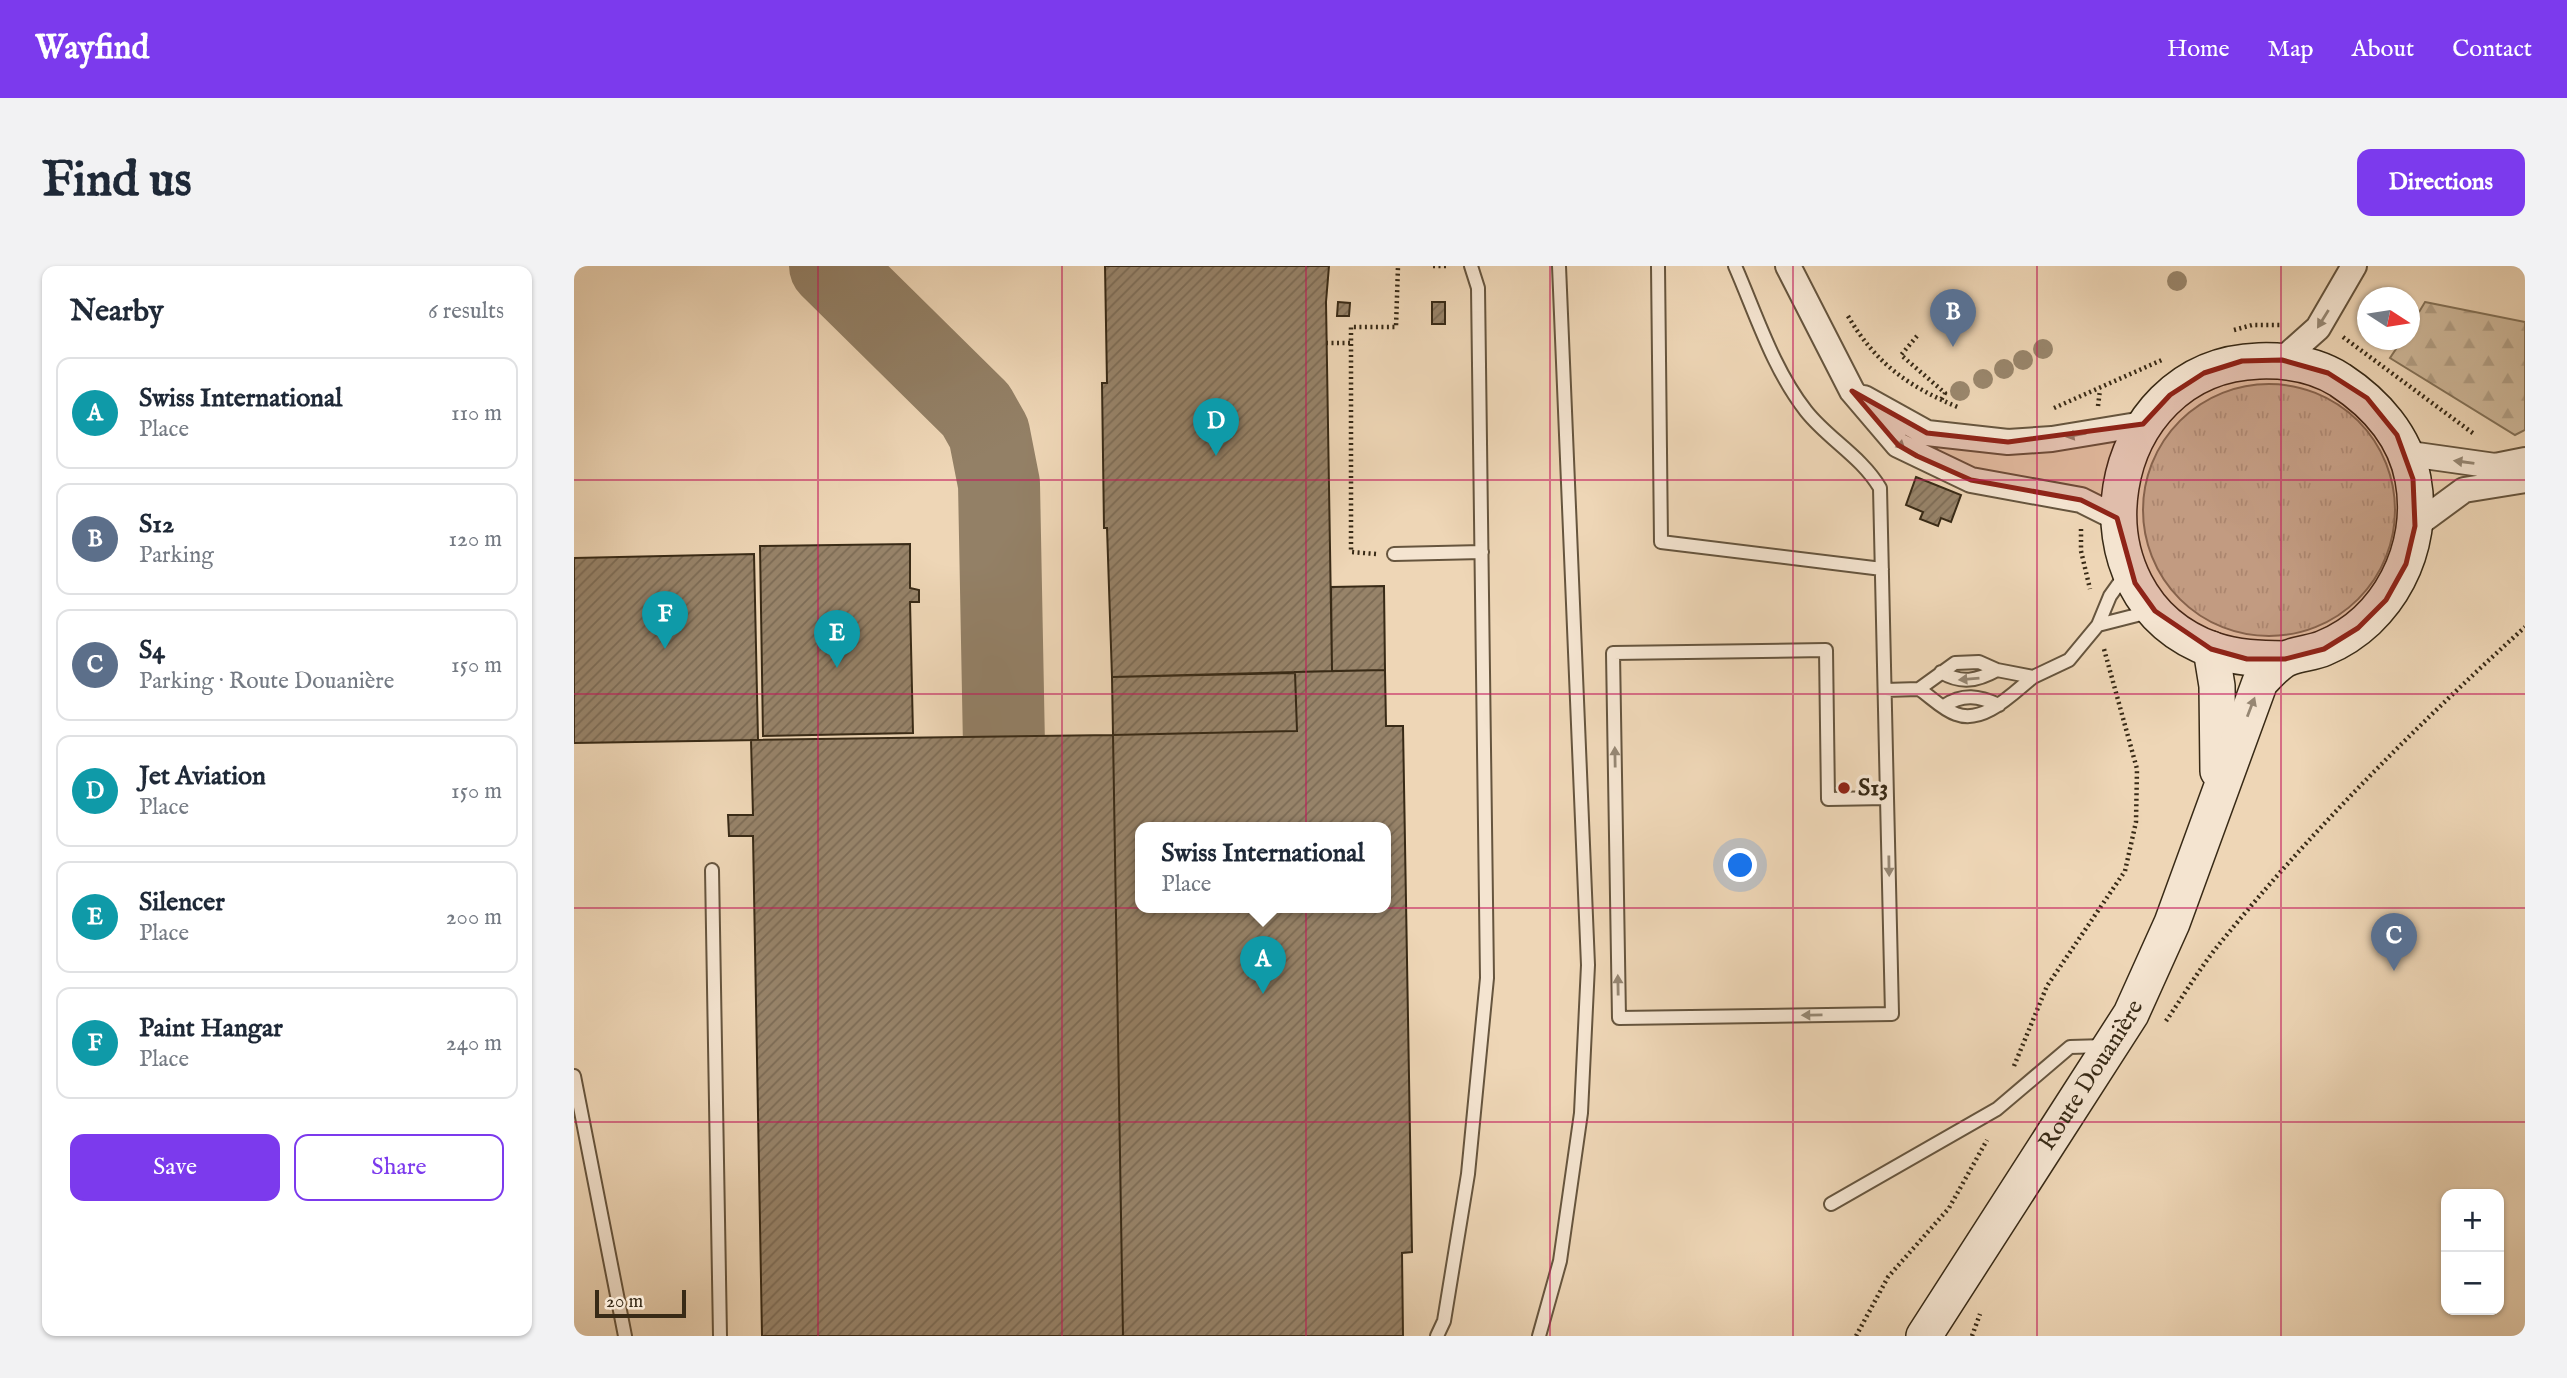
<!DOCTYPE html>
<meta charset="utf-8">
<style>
:root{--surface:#fff;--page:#f2f2f3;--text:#1f2937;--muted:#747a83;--line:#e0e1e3;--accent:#7c3aed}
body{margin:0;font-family:"IM FELL English",serif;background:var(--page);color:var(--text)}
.controls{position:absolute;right:21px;bottom:21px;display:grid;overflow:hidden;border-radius:14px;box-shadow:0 2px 5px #0004}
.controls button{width:63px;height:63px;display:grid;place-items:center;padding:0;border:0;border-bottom:2px solid var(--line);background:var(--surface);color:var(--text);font:35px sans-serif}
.compass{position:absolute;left:1783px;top:21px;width:63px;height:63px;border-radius:50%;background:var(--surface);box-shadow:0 2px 5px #0004;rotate:102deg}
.scale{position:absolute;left:21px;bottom:18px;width:91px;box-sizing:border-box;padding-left:7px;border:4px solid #382a16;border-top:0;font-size:19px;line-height:24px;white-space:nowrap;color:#382a16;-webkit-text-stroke:5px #f4e4d0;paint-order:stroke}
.you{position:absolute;left:1167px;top:600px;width:24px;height:24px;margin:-18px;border:5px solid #fff;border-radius:50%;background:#1a73e8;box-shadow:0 0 0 10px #1a73e833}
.badge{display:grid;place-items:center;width:46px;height:46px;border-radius:50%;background:var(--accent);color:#fff;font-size:23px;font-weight:700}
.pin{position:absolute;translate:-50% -58px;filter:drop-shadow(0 2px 4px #0008)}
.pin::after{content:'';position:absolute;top:37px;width:24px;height:21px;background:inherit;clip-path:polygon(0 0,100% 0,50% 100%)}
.popup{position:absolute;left:561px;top:556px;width:256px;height:91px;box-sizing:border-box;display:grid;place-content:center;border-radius:14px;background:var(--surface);filter:drop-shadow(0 2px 5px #0005);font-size:23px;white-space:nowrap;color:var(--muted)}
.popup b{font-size:26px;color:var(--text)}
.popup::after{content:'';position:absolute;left:50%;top:100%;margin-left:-14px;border:14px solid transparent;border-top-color:var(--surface)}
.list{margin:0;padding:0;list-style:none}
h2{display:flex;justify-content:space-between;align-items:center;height:91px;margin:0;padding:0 28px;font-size:30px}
h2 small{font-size:23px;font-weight:400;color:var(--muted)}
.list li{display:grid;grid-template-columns:46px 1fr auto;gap:21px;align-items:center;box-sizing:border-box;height:112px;margin:0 14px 14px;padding:0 14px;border:2px solid var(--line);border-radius:14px}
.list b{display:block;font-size:26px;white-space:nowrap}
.list p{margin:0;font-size:23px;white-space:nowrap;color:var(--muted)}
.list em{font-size:23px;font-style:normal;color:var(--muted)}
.actions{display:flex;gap:14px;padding:21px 28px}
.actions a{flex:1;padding:16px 0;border:2px solid var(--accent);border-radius:14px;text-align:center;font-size:24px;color:var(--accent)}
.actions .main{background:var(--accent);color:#fff}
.map{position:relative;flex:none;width:1951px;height:1070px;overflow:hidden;border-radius:14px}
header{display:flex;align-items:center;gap:42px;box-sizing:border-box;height:98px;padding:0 35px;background:var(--accent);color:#fff}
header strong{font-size:33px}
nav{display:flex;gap:38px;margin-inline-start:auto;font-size:24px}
.intro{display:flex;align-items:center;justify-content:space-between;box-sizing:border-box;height:168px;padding:0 42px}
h1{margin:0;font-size:49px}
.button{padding:18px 32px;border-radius:14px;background:var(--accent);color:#fff;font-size:24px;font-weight:700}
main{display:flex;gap:42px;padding:0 42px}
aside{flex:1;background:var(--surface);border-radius:14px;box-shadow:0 2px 5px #0004}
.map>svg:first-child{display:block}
.grass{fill:url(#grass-tufts);stroke:#847258;stroke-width:2}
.forest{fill:url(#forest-firs);stroke:#847258;stroke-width:2}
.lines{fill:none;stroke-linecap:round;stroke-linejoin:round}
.taxiway{stroke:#938066;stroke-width:82}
.building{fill:url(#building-hatch);stroke:#382a16;stroke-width:2;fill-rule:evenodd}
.lane-casing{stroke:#66553e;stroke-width:16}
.street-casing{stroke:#66553e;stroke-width:28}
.secondary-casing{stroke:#382a16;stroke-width:38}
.path{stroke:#382a16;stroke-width:4.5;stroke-dasharray:2 3.5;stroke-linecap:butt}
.lane{stroke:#f4e4d0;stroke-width:12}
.street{stroke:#f4e4d0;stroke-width:24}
.secondary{stroke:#f4e4d0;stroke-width:35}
.tree{fill:#9a876d}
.oneway{fill:#968773}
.marked{fill:#8f2418;fill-opacity:0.2;stroke:#8f2418;stroke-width:5;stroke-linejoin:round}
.grid{fill:none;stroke:#c2185b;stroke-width:2;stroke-opacity:0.55}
.poi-dot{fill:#8f2418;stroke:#f4e4d0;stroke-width:2.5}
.labels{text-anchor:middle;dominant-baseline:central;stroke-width:7;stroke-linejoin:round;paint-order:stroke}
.poi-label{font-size:24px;font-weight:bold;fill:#382a16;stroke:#f4e4d0;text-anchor:start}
.street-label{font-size:24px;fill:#382a16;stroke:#f4e4d0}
</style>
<header>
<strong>Wayfind</strong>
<nav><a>Home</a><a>Map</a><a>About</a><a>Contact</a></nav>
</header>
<div class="intro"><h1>Find us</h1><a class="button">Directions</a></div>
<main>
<aside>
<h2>Nearby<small>6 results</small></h2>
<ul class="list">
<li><span class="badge" style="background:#0f9aa8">A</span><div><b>Swiss International</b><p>Place</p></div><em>110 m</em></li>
<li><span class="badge" style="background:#5c6f8a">B</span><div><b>S12</b><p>Parking</p></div><em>120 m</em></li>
<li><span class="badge" style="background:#5c6f8a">C</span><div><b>S4</b><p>Parking · Route Douanière</p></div><em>150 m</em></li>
<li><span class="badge" style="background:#0f9aa8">D</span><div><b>Jet Aviation</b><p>Place</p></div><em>150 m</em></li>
<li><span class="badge" style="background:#0f9aa8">E</span><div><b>Silencer</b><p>Place</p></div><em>200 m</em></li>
<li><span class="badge" style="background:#0f9aa8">F</span><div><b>Paint Hangar</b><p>Place</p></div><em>240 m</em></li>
</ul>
<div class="actions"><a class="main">Save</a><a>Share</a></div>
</aside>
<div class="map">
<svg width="1951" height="1070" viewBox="0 0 1951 1070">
<defs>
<pattern id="grass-tufts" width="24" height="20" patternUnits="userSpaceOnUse" patternTransform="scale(1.75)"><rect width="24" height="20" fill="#cfb99b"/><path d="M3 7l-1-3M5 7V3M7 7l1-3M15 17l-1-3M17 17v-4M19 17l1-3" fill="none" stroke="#b29f85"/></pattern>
<pattern id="forest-firs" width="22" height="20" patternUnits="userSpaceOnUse" patternTransform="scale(1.75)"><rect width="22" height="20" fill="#cfb99b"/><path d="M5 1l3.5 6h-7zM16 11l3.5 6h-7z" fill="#b29f85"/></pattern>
<pattern id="building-hatch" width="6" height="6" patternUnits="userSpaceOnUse" patternTransform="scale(1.75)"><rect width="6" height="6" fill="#978369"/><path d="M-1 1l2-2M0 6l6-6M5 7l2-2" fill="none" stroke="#7c6b55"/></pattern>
</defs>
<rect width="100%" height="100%" fill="#eed6b6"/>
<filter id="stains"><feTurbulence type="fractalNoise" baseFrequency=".00286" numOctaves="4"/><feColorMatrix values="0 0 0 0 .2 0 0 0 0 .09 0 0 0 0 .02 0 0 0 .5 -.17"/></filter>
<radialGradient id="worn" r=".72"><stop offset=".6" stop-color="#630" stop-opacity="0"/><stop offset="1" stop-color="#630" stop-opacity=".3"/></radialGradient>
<path class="grass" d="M1569 244a126 126 0 1 1 252 0a126 126 0 1 1-252 0Z"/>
<path class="forest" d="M 1851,36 L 1951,56 L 1951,164 L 1941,169 L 1816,92 L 1828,74 L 1836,74 L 1836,61 Z"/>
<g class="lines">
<path class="taxiway" d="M 256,0 L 402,144 L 415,167 L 425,218 L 432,585"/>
</g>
<path class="building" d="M 531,0 L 755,0 L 752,36 L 758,405 L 538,411 L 533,262 L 530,262 L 528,117 L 533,117 Z
M 764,36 L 776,37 L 775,50 L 763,50 Z
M 858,36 L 871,36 L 871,58 L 858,58 Z
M 1342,211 L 1387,229 L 1377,256 L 1367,252 L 1364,260 L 1346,253 L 1349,246 L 1332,239 Z
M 336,278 L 336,322 L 345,324 L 345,336 L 336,336 L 339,467 L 189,470 L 186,280 Z
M 180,288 L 184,474 L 0,477 L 0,292 Z
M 810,320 L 811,404 L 758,405 L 757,321 Z
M 811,404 L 812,460 L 829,460 L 838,986 L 828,987 L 829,1070 L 549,1070 L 539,469 L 723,465 L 721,406 ZM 566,562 L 812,562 L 812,642 L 566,642 Z
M 721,407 L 723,465 L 539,469 L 538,411 Z
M 539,469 L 549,1070 L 188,1070 L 179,570 L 155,570 L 154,549 L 179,549 L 177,474 Z"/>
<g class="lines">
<g class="lane-casing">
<path id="lane" d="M 1084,0 L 1087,276 L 1308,303
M 1161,0 C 1182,48 1199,103 1232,145 C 1254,173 1287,190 1306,222 L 1313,532 L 1254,533 L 1252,384 L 1039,387 L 1045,752 L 1318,748 L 1313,532
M 820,288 L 908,286
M 1551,309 L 1536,330 L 1524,359 L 1579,345
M 1367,406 C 1387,418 1403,415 1423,404
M 1459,411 L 1495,394 L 1524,359
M 1311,424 L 1345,423 L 1381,397 L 1405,396 L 1423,404 L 1459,411 C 1440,426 1410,459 1382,448 C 1369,444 1356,430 1345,423
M 1370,440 C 1389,427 1405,430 1425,439
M 138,604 L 146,1070
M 0,810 L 51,1070
M 1257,938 L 1423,843 L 1496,781 L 1531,780
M 863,1070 L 870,1055 L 894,908 L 913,712 L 904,22 L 897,0
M 965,1070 L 986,995 L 1007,847 L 1014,699 L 985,0"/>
</g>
<g class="street-casing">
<path id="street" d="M 1214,0 L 1278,125 L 1324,179 L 1397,214 L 1507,234 L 1543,252
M 1708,94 L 1744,62 L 1780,0
M 1290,132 L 1353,167 L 1434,176 L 1478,173 L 1569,158
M 1829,187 L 1921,200 L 1951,194
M 1841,260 L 1890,224 L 1951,214"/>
</g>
<g class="secondary-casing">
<g id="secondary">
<path d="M 1637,383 L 1643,420 L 1644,505"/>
<path id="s1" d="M 1350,1070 L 1557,748 L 1598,657 L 1686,416 C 1694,408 1704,396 1714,392 C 1726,387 1739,387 1750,382 C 1815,355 1852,282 1839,213 C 1831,170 1801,137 1766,114 C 1742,99 1713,94 1685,95 C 1527,100 1490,331 1639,384 C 1663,392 1686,393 1711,393"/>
</g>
</g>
<path class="path" d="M 859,0 L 872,0
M 1274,50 C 1302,98 1335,121 1386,142
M 1660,64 L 1678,59 L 1706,59
M 1343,70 L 1327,89 L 1371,127 L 1367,134
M 1769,71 L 1900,168
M 752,77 L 777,77
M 1524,140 L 1526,124
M 1480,142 L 1590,93
M 1507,263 L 1507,285 L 1516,323
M 802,288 L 777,286 L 777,61 L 822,61 L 824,0
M 1592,755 C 1610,729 1627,700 1647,676 C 1739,563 1843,459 1951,361
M 1440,800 L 1473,720 L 1551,605 L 1562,556 L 1563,503 L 1530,383
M 1282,1070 L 1314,1011 L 1375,942 L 1413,874
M 1398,1070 L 1406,1048"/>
<use href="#lane" class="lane"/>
<use href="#street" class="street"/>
<use href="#secondary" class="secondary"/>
</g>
<g class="tree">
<circle cx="1603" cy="15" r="10"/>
<circle cx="1469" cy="83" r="10"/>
<circle cx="1449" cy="94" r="10"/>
<circle cx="1430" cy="103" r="10"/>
<circle cx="1409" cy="113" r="10"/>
<circle cx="1386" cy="125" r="10"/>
</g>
<defs><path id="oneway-solid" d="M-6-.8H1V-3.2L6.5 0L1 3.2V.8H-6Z" transform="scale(1.75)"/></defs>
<g class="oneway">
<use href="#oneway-solid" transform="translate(1749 53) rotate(122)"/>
<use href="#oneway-solid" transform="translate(1502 169) rotate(170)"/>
<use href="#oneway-solid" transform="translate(1323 176) rotate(41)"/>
<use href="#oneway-solid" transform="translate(1890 196) rotate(-172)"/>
<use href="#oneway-solid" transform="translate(1395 413) rotate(175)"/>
<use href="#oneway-solid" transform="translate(1677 441) rotate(-69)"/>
<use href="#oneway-solid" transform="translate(1041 491) rotate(-91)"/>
<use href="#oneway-solid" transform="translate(1315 600) rotate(89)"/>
<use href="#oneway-solid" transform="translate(1044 719) rotate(-91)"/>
<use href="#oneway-solid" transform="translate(1238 749) rotate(179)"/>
</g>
<path class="marked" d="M 1708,94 L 1754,107 L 1793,132 L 1823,169 L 1839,213 L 1841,260 L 1832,298 L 1812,334 L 1784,362 L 1750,383 L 1711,393 L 1673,393 L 1637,383 L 1581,345 L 1561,317 L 1543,252 L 1507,234 L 1397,214 L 1343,190 L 1324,179 L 1278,125 L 1353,167 L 1434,176 L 1569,158 L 1596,129 L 1630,107 L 1668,95 Z"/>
<path class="grid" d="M 244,0 L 244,1070M 488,0 L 488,1070M 732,0 L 732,1070M 976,0 L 976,1070M 1219,0 L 1219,1070M 1463,0 L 1463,1070M 1707,0 L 1707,1070M 0,214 L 1951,214M 0,428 L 1951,428M 0,642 L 1951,642M 0,856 L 1951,856"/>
<circle class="poi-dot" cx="1270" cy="522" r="7"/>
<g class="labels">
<g class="poi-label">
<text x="1284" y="522">S13</text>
</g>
<g class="street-label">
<text stroke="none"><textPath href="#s1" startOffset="310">Route Douanière</textPath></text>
</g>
</g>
<rect width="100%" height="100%" filter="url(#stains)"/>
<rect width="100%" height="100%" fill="url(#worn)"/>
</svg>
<div class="controls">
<button>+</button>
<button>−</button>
</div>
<svg class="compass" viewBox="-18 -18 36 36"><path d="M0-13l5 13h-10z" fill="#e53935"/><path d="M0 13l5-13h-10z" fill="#747a83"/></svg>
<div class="scale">20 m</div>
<div class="you"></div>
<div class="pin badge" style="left:689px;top:728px;background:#0f9aa8">A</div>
<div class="popup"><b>Swiss International</b>Place</div>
<div class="pin badge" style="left:1379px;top:81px;background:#5c6f8a">B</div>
<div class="pin badge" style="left:1820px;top:705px;background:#5c6f8a">C</div>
<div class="pin badge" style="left:642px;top:190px;background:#0f9aa8">D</div>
<div class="pin badge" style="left:263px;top:402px;background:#0f9aa8">E</div>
<div class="pin badge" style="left:91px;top:383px;background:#0f9aa8">F</div>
</div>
</main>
